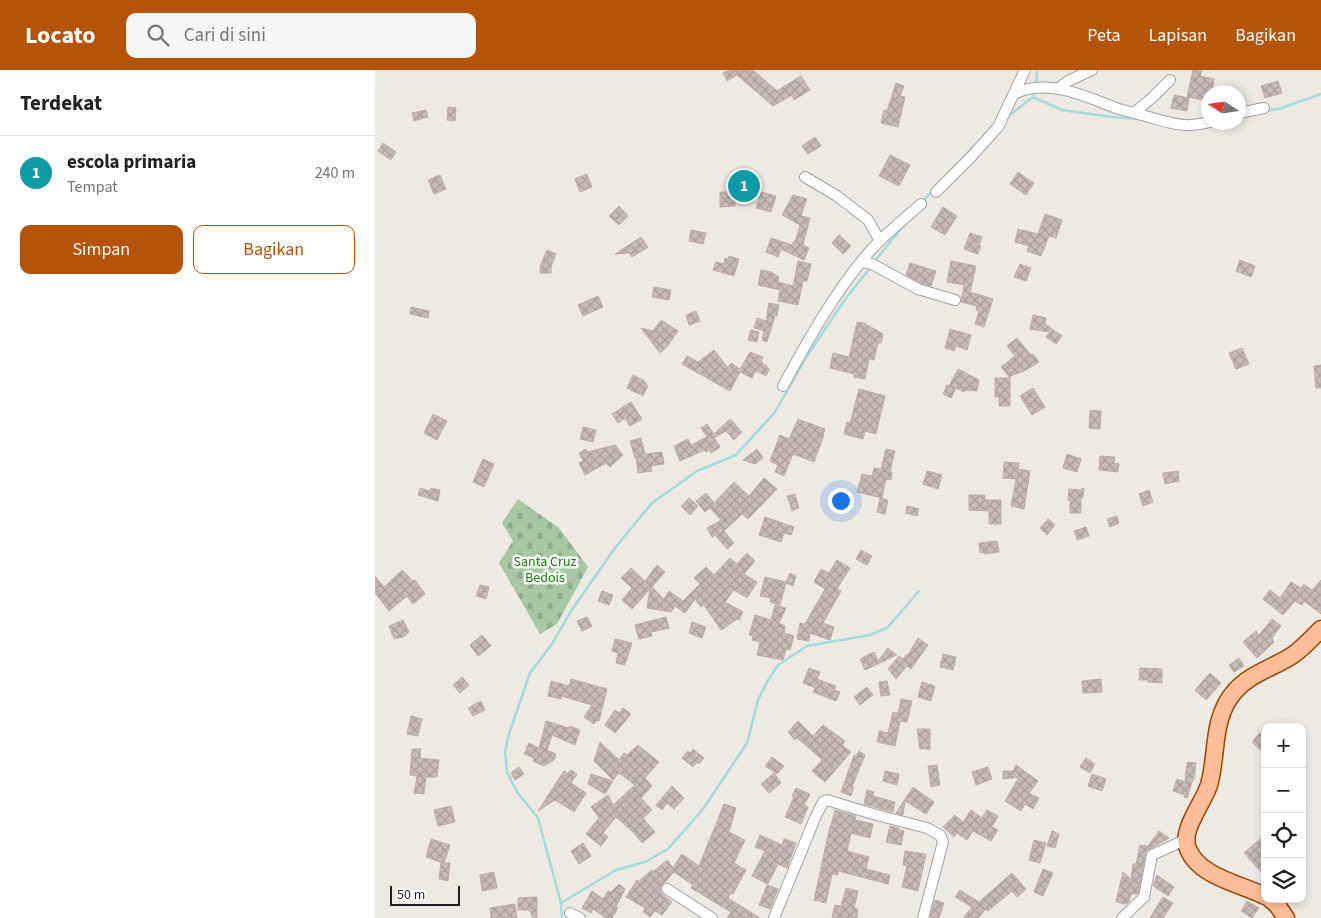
<!DOCTYPE html>
<html lang="id">
<meta charset="utf-8">
<style>
:root{--surface:#fff;--page:#f6f6f6;--text:#222;--muted:#767676;--line:#e0e0e0;--accent:#b45309}
body{margin:0;font-family:"Source Sans 3",sans-serif;background:var(--page);color:var(--text)}
.controls{position:absolute;right:15px;bottom:15px;display:grid;overflow:hidden;border-radius:10px;box-shadow:0 2px 8px #0003}
.controls button{width:45px;height:45px;display:grid;place-items:center;padding:0;border:0;border-bottom:1px solid var(--line);background:var(--surface);color:var(--text);font:25px sans-serif}
.compass{position:absolute;left:826px;top:15px;width:45px;height:45px;border-radius:50%;background:var(--surface);box-shadow:0 2px 8px #0003;rotate:282deg}
.scale{position:absolute;left:15px;bottom:12px;width:70px;box-sizing:border-box;padding-left:5px;border:2px solid #1e1e1e;border-top:0;font-size:14px;line-height:18px;white-space:nowrap;color:#1e1e1e;-webkit-text-stroke:4px #fff;paint-order:stroke}
.you{position:absolute;left:465px;top:430px;width:18px;height:18px;margin:-12px;border:4px solid #fff;border-radius:50%;background:#1a73e8;box-shadow:0 0 0 8px #1a73e833}
.badge{display:grid;place-items:center;width:32px;height:32px;border-radius:50%;background:var(--accent);color:#fff;font-size:16px;font-weight:700}
.pin{position:absolute;translate:-50% -50%;border:2px solid #fff;box-shadow:0 1px 5px #0006}
.list{margin:0;padding:0;list-style:none}
h2{display:flex;justify-content:space-between;align-items:center;height:65px;margin:0;padding:0 20px;font-size:21px}
h2 small{font-size:16px;font-weight:400;color:var(--muted)}
.list li{display:grid;grid-template-columns:32px 1fr auto;gap:15px;align-items:center;box-sizing:border-box;height:75px;padding:0 20px;border-top:1px solid var(--line)}
.list b{display:block;font-size:19px;white-space:nowrap}
.list p{margin:0;font-size:16px;white-space:nowrap;color:var(--muted)}
.list em{font-size:16px;font-style:normal;color:var(--muted)}
.actions{display:flex;gap:10px;padding:15px 20px}
.actions a{flex:1;padding:11px 0;border:1px solid var(--accent);border-radius:10px;text-align:center;font-size:18px;color:var(--accent)}
.actions .main{background:var(--accent);color:#fff}
.icon{flex:none;width:28px;height:28px;fill:none;stroke:currentColor;stroke-width:2;stroke-linecap:round;stroke-linejoin:round}
.map{position:relative;flex:none;width:946px;height:848px;overflow:hidden}
header{display:flex;align-items:center;gap:30px;box-sizing:border-box;height:70px;padding:0 25px;background:var(--accent);color:#fff}
header strong{font-size:24px}
nav{display:flex;gap:28px;margin-inline-start:auto;font-size:18px}
.search{width:350px;height:45px;background:var(--page);display:flex;align-items:center;gap:12px;box-sizing:border-box;padding:0 18px;border-radius:10px;color:var(--muted);font-size:19px}
main{display:flex}
aside{flex:1;background:var(--surface)}
.map>svg:first-child{display:block}
.cemetery{fill:url(#cemetery-stones)}
.lines{fill:none;stroke-linecap:round;stroke-linejoin:round}
.stream{stroke:#a2ddde;stroke-width:2.5}
.building{fill:url(#building-cross-hatch);stroke:#c1aca5}
.minor-casing{stroke:#a2a2a2;stroke-width:12}
.primary-casing{stroke:#984700;stroke-width:19}
.minor{stroke:#fff;stroke-width:10}
.primary{stroke:#febe99;stroke-width:16}
.labels{text-anchor:middle;dominant-baseline:central;stroke-width:5;stroke-linejoin:round;paint-order:stroke}
.park-label{font-size:14px;fill:#167f08;stroke:#fff}
</style>
<header>
<strong>Locato</strong>
<div class="search"><svg class="icon" aria-label="search" viewBox="0 0 24 24"><circle cx="10" cy="10" r="6"/><path d="M15 15l6 6"/></svg>Cari di sini</div>
<nav><a>Peta</a><a>Lapisan</a><a>Bagikan</a></nav>
</header>
<main>
<aside>
<h2>Terdekat<small></small></h2>
<ul class="list">
<li><span class="badge" style="background:#0f9aa8">1</span><div><b>escola primaria</b><p>Tempat</p></div><em>240 m</em></li>
</ul>
<div class="actions"><a class="main">Simpan</a><a>Bagikan</a></div>
</aside>
<div class="map">
<svg width="946" height="848" viewBox="0 0 946 848">
<defs>
<pattern id="cemetery-stones" width="16" height="16" patternUnits="userSpaceOnUse" patternTransform="scale(1.25)"><rect width="16" height="16" fill="#a6c9a4"/><path d="M2 7V4a2 2 0 0 1 4 0v3zM10 15v-3a2 2 0 0 1 4 0v3z" fill="#8eac8d"/></pattern>
<pattern id="building-cross-hatch" width="8" height="8" patternUnits="userSpaceOnUse" patternTransform="scale(1.25)"><rect width="8" height="8" fill="#c7bab7"/><path d="M0 0l8 8M0 8l8-8" fill="none" stroke="#aa9f9d"/></pattern>
</defs>
<rect width="100%" height="100%" fill="#efe9e3"/>
<path class="cemetery" d="M 143,429 L 184,458 L 213,497 L 182,554 L 165,564 L 124,493 L 138,471 L 127,453 Z"/>
<g class="lines">
<path class="stream" d="M 661,15 L 662,0
M 658,27 L 687,40 L 737,47 L 763,49
M 890,41 L 904,39 L 946,24
M 632,47 L 658,27 L 660,21
M 564,113 L 598,77
M 548,132 L 557,121
M 499,192 L 530,154
M 186,833 L 241,800 L 270,792 L 293,779 L 328,739 L 372,673 L 383,630 L 392,612 L 403,595 L 432,576 L 495,565 L 512,558 L 544,521
M 187,848 L 186,833 L 163,748 L 142,722 L 132,702 L 130,681 L 134,664 L 155,603 L 177,574 L 196,541 L 240,478 L 277,433 L 322,401 L 361,385 L 400,342 L 432,286 L 471,228 L 496,197"/>
</g>
<path class="building" d="M 354,0 L 378,0 L 402,21 L 426,6 L 435,20 L 419,30 L 417,25 L 398,36 L 362,5 L 352,11 L 348,3 Z
M 818,0 L 827,0 L 825,6 L 839,9 L 837,22 L 834,22 L 834,31 L 812,27 Z
M 903,11 L 907,23 L 890,28 L 886,16 Z
M 521,13 L 529,16 L 525,26 L 530,27 L 523,57 L 506,53 L 509,40 L 512,41 Z
M 799,25 L 814,28 L 812,41 L 796,38 Z
M 73,37 L 81,38 L 80,51 L 72,50 Z
M 51,40 L 53,47 L 39,51 L 37,43 Z
M 440,67 L 446,76 L 433,84 L 427,76 Z
M 8,73 L 21,82 L 16,90 L 3,81 Z
M 515,85 L 535,95 L 524,116 L 504,106 Z
M 643,102 L 659,113 L 651,125 L 635,114 Z
M 212,104 L 217,117 L 205,122 L 200,109 Z
M 65,105 L 71,119 L 59,124 L 53,110 Z
M 345,122 L 360,122 L 360,136 L 345,137 Z
M 386,122 L 401,126 L 396,142 L 381,138 Z
M 418,125 L 432,129 L 426,146 L 435,148 L 428,175 L 434,178 L 429,190 L 406,179 L 403,187 L 391,182 L 396,168 L 417,175 L 419,171 L 420,172 L 425,155 L 407,145 Z
M 244,136 L 253,146 L 244,155 L 234,146 Z
M 568,137 L 582,146 L 570,165 L 556,157 Z
M 670,144 L 687,150 L 681,168 L 674,166 L 666,186 L 652,181 L 654,176 L 640,172 L 643,159 L 663,164 Z
M 316,160 L 331,163 L 328,174 L 314,171 Z
M 595,163 L 607,167 L 604,175 L 606,176 L 603,184 L 589,179 Z
M 464,165 L 476,176 L 468,184 L 457,173 Z
M 266,167 L 273,177 L 257,187 L 254,183 L 240,184 Z
M 172,180 L 181,184 L 176,197 L 176,203 L 165,203 L 165,197 Z
M 354,186 L 364,189 L 359,206 L 338,200 L 341,192 L 349,194 L 350,188 L 353,189 Z
M 865,190 L 880,196 L 876,207 L 861,201 Z
M 423,191 L 436,194 L 432,211 L 428,211 L 423,235 L 403,231 L 405,220 L 383,215 L 386,200 L 396,202 L 404,207 L 403,212 L 418,216 Z
M 576,191 L 601,196 L 595,222 L 618,229 L 609,257 L 600,254 L 604,241 L 601,240 L 602,236 L 586,232 L 589,215 L 572,212 Z
M 535,193 L 561,201 L 556,216 L 546,213 L 531,205 Z
M 645,194 L 656,198 L 651,211 L 639,207 Z
M 279,217 L 296,220 L 294,230 L 277,227 Z
M 223,226 L 228,237 L 208,246 L 203,235 Z
M 394,233 L 404,235 L 402,246 L 400,246 L 392,272 L 387,270 L 389,261 L 379,258 L 382,248 L 391,251 Z
M 36,237 L 54,241 L 53,248 L 35,244 Z
M 321,241 L 325,251 L 314,255 L 311,245 Z
M 658,245 L 671,248 L 670,254 L 687,266 L 681,274 L 671,267 L 675,262 L 655,259 Z
M 286,250 L 303,261 L 292,277 L 285,283 L 266,258 L 278,261 Z
M 482,252 L 489,253 L 508,264 L 506,273 L 503,273 L 499,290 L 494,289 L 490,309 L 479,307 L 479,304 L 455,298 L 458,283 L 474,287 Z
M 575,259 L 596,265 L 592,280 L 581,276 L 579,281 L 570,278 Z
M 376,260 L 384,262 L 382,272 L 373,270 Z
M 642,268 L 656,285 L 658,284 L 664,292 L 649,301 L 635,306 L 635,336 L 624,336 L 624,327 L 620,327 L 620,308 L 635,308 L 626,297 L 640,286 L 632,276 Z
M 867,278 L 874,294 L 861,299 L 854,283 Z
M 339,280 L 353,298 L 356,293 L 365,299 L 375,282 L 388,287 L 386,292 L 392,296 L 392,298 L 394,299 L 391,306 L 381,301 L 377,308 L 365,302 L 355,321 L 307,294 L 312,286 L 323,292 Z
M 946,295 L 946,318 L 941,318 L 939,296 Z
M 583,299 L 604,310 L 602,321 L 590,320 L 589,322 L 581,318 L 576,328 L 568,324 L 572,315 L 574,316 Z
M 258,305 L 268,310 L 273,316 L 268,326 L 252,318 Z
M 658,318 L 670,337 L 657,345 L 645,326 Z
M 484,319 L 510,326 L 501,364 L 490,361 L 488,369 L 469,364 L 472,352 L 475,353 Z
M 256,332 L 267,349 L 255,356 L 250,348 L 243,353 L 237,344 Z
M 715,340 L 726,341 L 725,359 L 714,358 Z
M 58,344 L 72,351 L 62,370 L 49,363 Z
M 355,349 L 367,362 L 359,370 L 351,361 L 339,368 L 345,377 L 336,383 L 334,380 L 331,382 L 329,380 L 305,391 L 299,376 L 313,369 L 316,375 L 332,367 L 326,358 L 332,354 L 339,364 Z
M 423,349 L 450,359 L 448,364 L 449,365 L 439,392 L 418,384 L 409,406 L 400,402 L 403,395 L 395,391 L 405,365 L 414,369 Z
M 208,357 L 221,360 L 218,372 L 205,369 Z
M 266,368 L 270,384 L 287,382 L 289,394 L 276,396 L 277,401 L 263,403 L 261,387 L 260,388 L 255,371 Z
M 240,375 L 248,385 L 235,397 L 231,393 L 210,405 L 204,393 L 208,391 L 204,383 L 211,379 L 212,382 Z
M 382,379 L 388,388 L 380,394 L 368,390 Z
M 511,379 L 520,381 L 515,402 L 517,402 L 516,410 L 511,409 L 507,428 L 482,422 L 487,404 L 497,406 L 499,398 L 506,399 Z
M 692,384 L 706,389 L 702,402 L 688,398 Z
M 725,386 L 740,387 L 739,393 L 744,394 L 743,402 L 724,400 Z
M 108,389 L 119,394 L 109,417 L 98,412 Z
M 629,392 L 644,393 L 643,399 L 655,401 L 649,439 L 636,436 L 641,409 L 628,408 Z
M 552,401 L 567,405 L 563,419 L 548,414 Z
M 803,401 L 804,411 L 790,414 L 788,403 Z
M 389,408 L 402,419 L 373,449 L 367,444 L 349,461 L 359,473 L 352,479 L 340,465 L 337,467 L 332,458 L 346,450 L 335,438 L 330,442 L 321,431 L 331,423 L 339,433 L 359,412 L 374,426 Z
M 45,418 L 54,421 L 56,418 L 65,420 L 63,431 L 43,425 Z
M 709,418 L 708,427 L 706,428 L 706,443 L 695,443 L 695,430 L 693,430 L 694,419 L 704,420 Z
M 774,420 L 778,432 L 768,436 L 764,424 Z
M 420,424 L 424,438 L 417,441 L 412,426 Z
M 594,425 L 610,425 L 610,430 L 626,430 L 626,454 L 614,454 L 614,441 L 594,440 Z
M 314,428 L 323,436 L 315,445 L 306,436 Z
M 505,428 L 513,430 L 510,444 L 502,442 Z
M 532,436 L 544,439 L 542,446 L 531,443 Z
M 742,446 L 744,453 L 735,457 L 732,449 Z
M 390,447 L 419,457 L 416,465 L 409,463 L 406,472 L 384,465 Z
M 673,449 L 680,455 L 672,465 L 665,458 Z
M 711,457 L 714,466 L 702,470 L 699,461 Z
M 622,471 L 624,482 L 609,484 L 609,482 L 605,483 L 604,473 Z
M 486,480 L 497,486 L 492,495 L 481,489 Z
M 372,483 L 380,491 L 369,504 L 382,512 L 372,528 L 359,520 L 350,532 L 368,542 L 364,550 L 362,549 L 346,560 L 329,535 L 326,537 L 320,529 L 310,543 L 300,536 L 296,542 L 272,538 L 275,519 L 257,539 L 247,530 L 257,518 L 246,508 L 256,498 L 270,511 L 282,495 L 290,502 L 277,517 L 289,529 L 294,521 L 308,531 L 325,514 L 319,508 L 331,497 L 339,505 L 355,488 L 362,494 Z
M 462,490 L 475,498 L 462,519 L 466,521 L 448,553 L 459,557 L 455,570 L 435,563 L 434,571 L 422,569 L 425,553 L 430,554 L 450,519 L 439,512 L 446,499 L 454,503 Z
M 27,500 L 38,511 L 40,510 L 50,524 L 38,534 L 32,526 L 14,541 L 0,523 L 0,506 L 9,517 Z
M 415,503 L 421,506 L 418,516 L 411,513 L 405,535 L 395,532 L 396,528 L 385,526 L 390,507 L 411,512 Z
M 946,510 L 946,544 L 929,531 L 927,535 L 920,531 L 908,545 L 888,529 L 895,520 L 905,528 L 916,512 L 926,518 L 929,514 L 937,520 Z
M 105,515 L 114,517 L 111,529 L 101,526 Z
M 227,521 L 238,525 L 234,535 L 223,531 Z
M 400,535 L 411,538 L 404,553 L 410,556 L 409,563 L 419,566 L 415,580 L 411,579 L 408,590 L 382,585 L 385,572 L 377,570 L 378,566 L 374,565 L 380,545 L 396,550 Z
M 212,547 L 217,556 L 207,561 L 202,551 Z
M 291,547 L 294,558 L 276,562 L 277,566 L 264,569 L 260,555 Z
M 897,549 L 906,556 L 897,568 L 899,572 L 882,588 L 868,572 L 881,561 L 884,565 Z
M 28,550 L 34,562 L 28,567 L 19,569 L 14,556 Z
M 317,552 L 331,557 L 327,568 L 314,563 Z
M 107,565 L 116,576 L 103,586 L 95,575 Z
M 543,568 L 553,575 L 536,599 L 532,596 L 521,609 L 513,599 L 524,586 L 528,589 L 532,584 L 533,585 Z
M 240,569 L 257,573 L 250,595 L 241,593 L 243,583 L 237,581 Z
M 513,578 L 522,585 L 490,600 L 485,589 L 499,582 L 503,591 Z
M 568,584 L 581,587 L 578,600 L 565,597 Z
M 864,588 L 869,596 L 859,602 L 854,595 Z
M 434,598 L 445,602 L 442,609 L 461,616 L 459,620 L 465,622 L 461,631 L 438,622 L 440,618 L 428,613 Z
M 765,598 L 787,599 L 787,613 L 773,612 L 773,610 L 764,610 Z
M 835,603 L 846,613 L 831,630 L 820,620 Z
M 87,607 L 94,615 L 85,623 L 78,615 Z
M 196,609 L 232,619 L 224,651 L 222,650 L 219,654 L 209,647 L 217,635 L 186,626 L 186,629 L 173,626 L 176,611 L 194,616 Z
M 726,609 L 727,622 L 708,623 L 707,611 Z
M 512,611 L 515,625 L 506,626 L 504,612 Z
M 547,612 L 560,616 L 556,631 L 543,627 Z
M 492,617 L 498,625 L 485,635 L 479,627 Z
M 526,629 L 537,631 L 532,652 L 525,651 L 520,676 L 502,672 L 504,661 L 513,663 L 518,642 L 523,643 Z
M 106,631 L 110,640 L 98,646 L 93,638 Z
M 248,638 L 256,644 L 240,663 L 230,655 L 240,640 L 244,643 Z
M 36,646 L 47,649 L 43,666 L 32,664 Z
M 171,651 L 194,658 L 195,656 L 205,660 L 200,675 L 177,665 L 172,680 L 181,684 L 179,690 L 169,696 L 158,691 L 159,688 L 149,684 L 154,673 L 164,678 Z
M 423,651 L 438,666 L 448,655 L 470,671 L 467,675 L 476,682 L 450,712 L 437,701 L 447,690 L 441,684 L 422,668 L 420,670 L 413,662 Z
M 890,657 L 890,684 L 877,672 Z
M 542,659 L 555,659 L 555,679 L 545,679 Z
M 225,672 L 244,690 L 249,683 L 252,685 L 263,675 L 284,692 L 270,708 L 277,716 L 266,728 L 277,740 L 268,748 L 280,762 L 267,773 L 259,763 L 241,747 L 228,763 L 233,767 L 226,776 L 211,764 L 224,748 L 216,737 L 233,725 L 238,735 L 260,715 L 244,703 L 238,710 L 219,691 Z
M 37,679 L 46,679 L 45,688 L 64,690 L 62,707 L 51,707 L 49,724 L 39,723 L 42,706 L 35,705 Z
M 318,679 L 329,688 L 324,694 L 322,692 L 318,697 L 307,688 L 313,681 L 315,683 Z
M 484,681 L 490,685 L 477,717 L 479,717 L 476,726 L 466,722 L 479,685 L 481,686 Z
M 397,687 L 409,696 L 402,704 L 390,696 Z
M 711,688 L 720,694 L 715,703 L 705,697 Z
M 812,692 L 821,693 L 819,709 L 818,709 L 812,728 L 809,727 L 810,725 L 798,721 L 802,709 L 810,712 Z
M 562,695 L 565,715 L 556,717 L 553,696 Z
M 641,695 L 663,711 L 654,723 L 664,728 L 658,739 L 650,734 L 646,741 L 630,731 L 644,707 L 628,709 L 628,701 L 638,701 Z
M 144,697 L 149,704 L 140,710 L 136,703 Z
M 613,697 L 617,709 L 601,715 L 597,702 Z
M 196,700 L 202,704 L 196,713 L 211,723 L 199,742 L 180,730 L 163,741 L 189,701 L 191,702 L 190,706 Z
M 510,701 L 524,704 L 522,715 L 508,711 Z
M 399,703 L 406,713 L 394,723 L 386,714 Z
M 216,704 L 238,711 L 230,724 L 213,714 Z
M 717,704 L 731,709 L 727,721 L 713,716 Z
M 297,716 L 309,728 L 299,739 L 292,733 L 287,740 L 281,735 Z
M 538,717 L 559,732 L 551,744 L 530,731 L 528,745 L 521,743 Z
M 421,718 L 435,724 L 429,735 L 433,737 L 426,754 L 410,747 L 419,727 L 417,726 Z
M 492,720 L 499,722 L 498,726 L 520,732 L 518,742 L 489,734 Z
M 349,734 L 361,738 L 354,762 L 370,770 L 359,793 L 371,800 L 358,824 L 356,823 L 353,828 L 385,848 L 352,848 L 356,842 L 316,818 L 318,815 L 299,802 L 285,818 L 286,823 L 297,832 L 287,845 L 280,841 L 275,847 L 268,842 L 270,838 L 251,827 L 262,810 L 264,811 L 277,800 L 278,802 L 292,790 L 298,798 L 307,784 L 324,796 Z
M 76,736 L 80,752 L 63,756 L 59,740 Z
M 460,740 L 481,746 L 480,750 L 498,754 L 495,768 L 476,763 L 472,781 L 494,787 L 491,799 L 515,805 L 513,814 L 463,801 L 463,805 L 457,804 L 451,833 L 439,830 L 455,756 L 456,756 Z
M 596,740 L 607,748 L 612,740 L 623,746 L 617,757 L 623,760 L 616,771 L 598,761 L 592,770 L 582,763 L 579,767 L 568,757 L 580,745 L 588,752 Z
M 515,756 L 524,758 L 524,760 L 529,761 L 526,775 L 511,772 Z
M 677,761 L 684,764 L 680,778 L 672,776 Z
M 784,761 L 794,768 L 771,781 L 763,824 L 756,824 L 754,832 L 751,834 L 741,832 L 748,802 L 756,809 L 758,794 L 761,794 L 765,775 L 773,776 Z
M 385,765 L 407,775 L 409,769 L 421,773 L 412,798 L 403,794 L 393,814 L 377,806 L 390,781 L 380,777 Z
M 56,769 L 75,775 L 69,793 L 75,793 L 73,811 L 64,809 L 66,792 L 68,793 L 51,787 Z
M 885,769 L 890,774 L 890,779 L 886,782 L 890,786 L 890,806 L 869,783 Z
M 659,770 L 671,773 L 665,793 L 654,790 Z
M 208,773 L 216,786 L 204,794 L 196,781 Z
M 530,781 L 551,784 L 543,821 L 527,817 L 532,796 L 528,795 Z
M 668,799 L 678,803 L 668,826 L 659,822 Z
M 119,802 L 122,818 L 107,821 L 105,805 Z
M 637,803 L 651,819 L 642,827 L 637,821 L 613,841 L 611,839 L 603,848 L 588,848 L 597,837 L 580,827 L 585,820 L 604,832 Z
M 782,805 L 799,817 L 793,826 L 778,816 Z
M 244,814 L 250,819 L 241,837 L 243,838 L 237,848 L 231,848 L 218,839 L 216,843 L 207,838 L 217,821 L 228,829 L 233,821 L 236,822 Z
M 392,815 L 403,819 L 395,839 L 384,835 Z
M 471,818 L 483,821 L 479,838 L 483,839 L 482,848 L 457,848 L 460,835 L 466,836 Z
M 162,827 L 162,848 L 158,848 L 154,840 L 143,840 L 143,828 Z
M 788,827 L 798,833 L 788,848 L 775,848 Z
M 560,830 L 569,833 L 564,848 L 555,847 Z
M 872,831 L 884,838 L 877,848 L 866,841 Z
M 140,834 L 142,848 L 116,848 L 115,838 Z"/>
<g class="lines">
<g class="minor-casing">
<path id="minor" d="M 683,19 L 693,11 L 717,0
M 641,23 C 675,8 711,27 744,39 C 754,42 764,44 774,47 C 795,53 812,59 834,52
M 759,43 L 778,27 L 795,10
M 864,43 L 889,38
M 430,107 L 462,126 L 493,150 L 505,171
M 561,122 L 596,87 L 623,57 L 650,0
M 487,192 L 497,194 L 543,219 L 580,230
M 408,316 C 433,270 461,220 495,181 C 510,164 529,149 546,134
M 292,819 L 337,848
M 195,843 L 205,848
M 399,848 L 440,748 L 448,732 L 452,730 L 498,744 L 552,758 L 565,765 L 568,772 L 548,848
M 747,848 L 769,827 L 777,785 L 812,769"/>
</g>
<g class="primary-casing">
<path id="primary" d="M 890,826 C 866,814 824,807 813,779 C 805,760 828,734 834,715 C 843,684 836,648 860,621 C 876,603 898,598 918,585 C 928,578 937,568 946,559
M 895,829 L 902,835 L 911,848"/>
</g>
<use href="#minor" class="minor"/>
<use href="#primary" class="primary"/>
</g>
<g class="labels">
<g class="park-label">
<text x="170" y="492">Santa Cruz<tspan x="170" dy="16">Bedois</tspan></text>
</g>
</g>
</svg>
<div class="controls">
<button>+</button>
<button>−</button>
<button><svg class="icon" aria-label="locate" viewBox="0 0 24 24"><circle cx="12" cy="12" r="6"/><path d="M12 2v4M12 18v4M2 12h4M18 12h4"/></svg></button>
<button><svg class="icon" aria-label="layers" viewBox="0 0 24 24"><path d="M12 4l9 5-9 5-9-5zM3 14l9 5 9-5"/></svg></button>
</div>
<svg class="compass" viewBox="-18 -18 36 36"><path d="M0-13l5 13h-10z" fill="#e53935"/><path d="M0 13l5-13h-10z" fill="#767676"/></svg>
<div class="scale">50 m</div>
<div class="you"></div>
<div class="pin badge" style="left:369px;top:116px;background:#0f9aa8">1</div>
</div>
</main>
